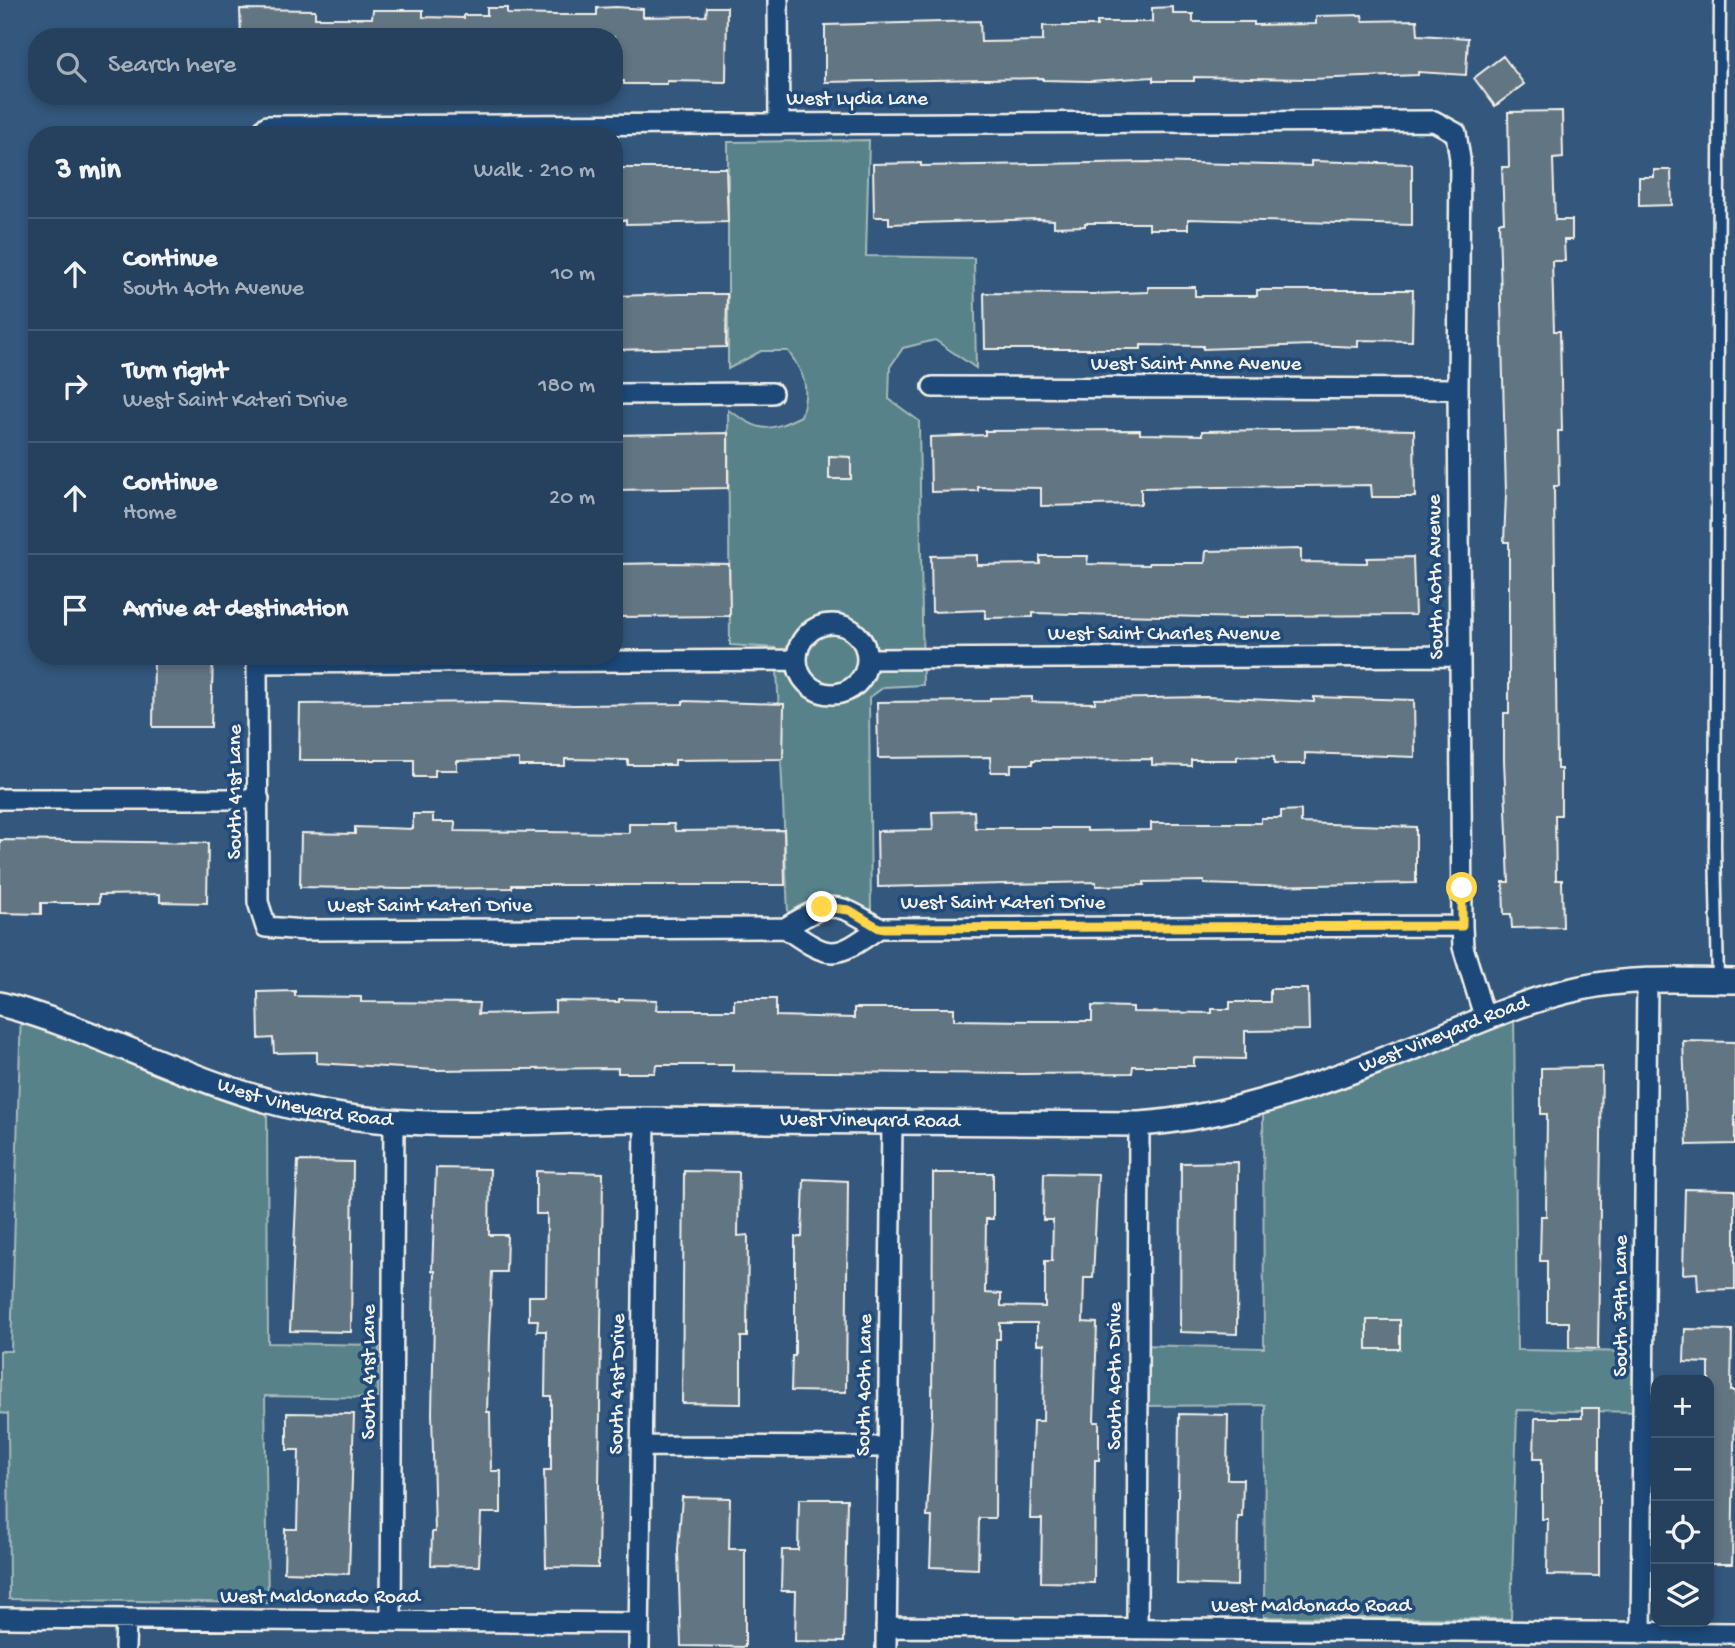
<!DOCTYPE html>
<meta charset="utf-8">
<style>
:root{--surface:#26415e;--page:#2e4864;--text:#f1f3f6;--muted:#a4afbc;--line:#425a73}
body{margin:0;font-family:"Gochi Hand",sans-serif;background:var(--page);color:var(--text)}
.controls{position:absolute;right:21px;bottom:21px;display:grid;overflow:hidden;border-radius:14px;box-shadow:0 4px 10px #0003}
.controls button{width:63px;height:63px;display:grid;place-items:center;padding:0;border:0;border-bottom:2px solid var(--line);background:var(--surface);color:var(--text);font:35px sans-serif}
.stop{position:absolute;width:21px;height:21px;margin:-16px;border:5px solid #ffd54a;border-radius:50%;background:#fff}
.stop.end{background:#ffd54a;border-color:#fff;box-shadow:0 2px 7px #0008}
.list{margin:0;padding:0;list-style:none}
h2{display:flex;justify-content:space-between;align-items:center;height:91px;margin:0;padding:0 28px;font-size:30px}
h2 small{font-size:23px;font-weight:400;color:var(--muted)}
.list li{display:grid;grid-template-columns:46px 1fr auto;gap:21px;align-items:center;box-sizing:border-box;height:112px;padding:0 28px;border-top:2px solid var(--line)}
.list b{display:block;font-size:26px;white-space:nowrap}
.list p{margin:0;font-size:23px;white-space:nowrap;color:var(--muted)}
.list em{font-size:23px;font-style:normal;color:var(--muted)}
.icon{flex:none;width:38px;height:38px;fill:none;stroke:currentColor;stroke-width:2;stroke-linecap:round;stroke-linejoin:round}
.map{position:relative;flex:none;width:1735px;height:1648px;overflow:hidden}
.search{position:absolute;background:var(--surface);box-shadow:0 4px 10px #0003;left:28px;top:28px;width:595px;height:77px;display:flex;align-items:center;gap:18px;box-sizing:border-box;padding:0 24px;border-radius:28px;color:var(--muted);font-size:26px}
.panel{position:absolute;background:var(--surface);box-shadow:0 4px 10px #0003;left:28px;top:126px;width:595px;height:539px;border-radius:28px}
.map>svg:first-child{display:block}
.green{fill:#58828a;stroke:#a6bab9;stroke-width:2}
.building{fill:#627483;stroke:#f4f1e8;stroke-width:2}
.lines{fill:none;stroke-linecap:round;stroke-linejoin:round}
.service-casing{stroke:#f4f1e8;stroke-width:15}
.minor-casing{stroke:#f4f1e8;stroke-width:24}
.tertiary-casing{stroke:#f4f1e8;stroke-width:28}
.service{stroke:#1f4a7a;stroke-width:10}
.minor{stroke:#1f4a7a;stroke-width:19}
.tertiary{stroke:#1f4a7a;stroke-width:23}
.route{stroke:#ffd54a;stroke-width:9}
.labels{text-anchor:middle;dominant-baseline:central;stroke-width:7;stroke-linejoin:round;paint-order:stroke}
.street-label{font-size:21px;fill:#f4f1e8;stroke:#1f4a7a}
</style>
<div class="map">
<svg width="1735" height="1648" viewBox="0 0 1735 1648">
<rect width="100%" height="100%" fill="#33577d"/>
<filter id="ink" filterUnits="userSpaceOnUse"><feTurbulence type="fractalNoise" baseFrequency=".0143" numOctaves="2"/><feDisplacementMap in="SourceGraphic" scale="14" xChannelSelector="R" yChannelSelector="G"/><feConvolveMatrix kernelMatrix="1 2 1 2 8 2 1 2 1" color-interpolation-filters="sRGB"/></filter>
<g filter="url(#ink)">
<path class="green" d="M 869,140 L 866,256 L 974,258 L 976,368 L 935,340 L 903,348 L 890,367 L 889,399 L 919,421 L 923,685 L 884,687 L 869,698 L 871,914 C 834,896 824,889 788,913 L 776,648 L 730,645 L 728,410 C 762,431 764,434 801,416 C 810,387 805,375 788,351 L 761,351 L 728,369 L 728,142 Z
M 21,1009 L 267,1100 L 268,1343 L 379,1345 L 378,1398 L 265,1396 L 268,1603 L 9,1599 L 8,1414 L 0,1413 L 0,1351 L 11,1351 Z
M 1514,1009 L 1517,1350 L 1644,1352 L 1644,1412 L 1517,1410 L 1511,1619 L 1264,1617 L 1265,1405 L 1138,1406 L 1139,1345 L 1264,1348 L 1263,1102 Z"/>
<path class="building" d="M 616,7 L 643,9 L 643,17 L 706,16 L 707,7 L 727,7 L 726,82 L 667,81 L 667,84 L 624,84 L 624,81 L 614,81 L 614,37 L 241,37 L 240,9 L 315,10 L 315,18 L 372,18 L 373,10 L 423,10 L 423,17 L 464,18 L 464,15 L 487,15 L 487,8 L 507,8 L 507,14 L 556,15 L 597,15 L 597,8 Z
M 1173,7 L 1173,14 L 1193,14 L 1193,22 L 1254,22 L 1254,25 L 1316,24 L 1316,16 L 1362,15 L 1363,21 L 1417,20 L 1418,35 L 1468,38 L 1466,75 L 1418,72 L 1418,75 L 1309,79 L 1194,77 L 1194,81 L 1153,81 L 1153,77 L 1090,81 L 1043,80 L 1043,78 L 825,82 L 825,25 L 980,21 L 981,42 L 1043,41 L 1043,26 L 1097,26 L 1097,22 L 1152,22 L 1152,8 Z
M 1503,56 L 1524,84 L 1495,106 L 1474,78 Z
M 1562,111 L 1563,158 L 1553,159 L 1555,220 L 1572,220 L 1572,240 L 1564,240 L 1565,261 L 1552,261 L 1554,331 L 1560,331 L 1562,431 L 1558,431 L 1559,486 L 1554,486 L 1557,769 L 1561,769 L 1561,815 L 1555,815 L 1556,880 L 1562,880 L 1563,927 L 1512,928 L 1511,914 L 1504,914 L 1503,882 L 1509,882 L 1504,760 L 1504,713 L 1509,713 L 1509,542 L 1504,542 L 1506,494 L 1499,222 L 1504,222 L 1502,167 L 1509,167 L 1508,112 Z
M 1311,161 L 1412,164 L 1412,225 L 1188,219 L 1188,229 L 1149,229 L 1149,223 L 1085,223 L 1085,226 L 1054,227 L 1054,220 L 1038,219 L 889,224 L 889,217 L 874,217 L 873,164 L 921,163 L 921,166 L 1150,162 L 1311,166 Z
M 614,168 L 726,168 L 728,222 L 626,224 L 626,220 L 614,220 Z
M 1654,170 L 1671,170 L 1672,205 L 1639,206 L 1639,177 L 1654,177 Z
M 1148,287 L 1195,287 L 1195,296 L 1257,296 L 1257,290 L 1413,290 L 1412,341 L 1358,340 L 1358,347 L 1312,345 L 1203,349 L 1203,346 L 1141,345 L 1141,349 L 985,349 L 984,293 L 1093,294 L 1148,292 Z
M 681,294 L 727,294 L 726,347 L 614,350 L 614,296 Z
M 1358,429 L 1414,430 L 1415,497 L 1372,497 L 1371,485 L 1141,488 L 1141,504 L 1041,506 L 1041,488 L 978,487 L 978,491 L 931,492 L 930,437 L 985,435 L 985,431 L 1140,430 L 1140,434 L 1202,435 L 1202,431 Z
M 728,433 L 728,488 L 614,490 L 614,435 Z
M 829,456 L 851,457 L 851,479 L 829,479 Z
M 1301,549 L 1301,562 L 1367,563 L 1367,558 L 1413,557 L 1415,615 L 1247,616 L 1247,618 L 1033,613 L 1033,617 L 985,618 L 985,610 L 932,612 L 931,556 L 977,555 L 977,565 L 1040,564 L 1040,556 L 1088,556 L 1087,564 L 1149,565 L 1149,563 L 1205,563 L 1206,551 Z
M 674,563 L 729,564 L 730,616 L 614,617 L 614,564 Z
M 154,656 L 213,656 L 211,727 L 153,727 Z
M 1032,697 L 1032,702 L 1095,703 L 1095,699 L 1206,697 L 1314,702 L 1314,697 L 1414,700 L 1415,757 L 1305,753 L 1305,764 L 1274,764 L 1274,757 L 1237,756 L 1237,760 L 1191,760 L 1191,766 L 1152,765 L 1152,759 L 1033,760 L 1033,764 L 1011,764 L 1011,772 L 991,772 L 990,757 L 878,758 L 877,702 L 990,701 L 990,698 Z
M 683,701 L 784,704 L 783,759 L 675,760 L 675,765 L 628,765 L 628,760 L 565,759 L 565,766 L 519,766 L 519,759 L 457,761 L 457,770 L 435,770 L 435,777 L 414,777 L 414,760 L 299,760 L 300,704 L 497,702 L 573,705 L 683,704 Z
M 1301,810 L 1301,823 L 1416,827 L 1416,883 L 1262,886 L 1204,884 L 1204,881 L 1144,882 L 1144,885 L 1096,886 L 1096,882 L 878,887 L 877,831 L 933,830 L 932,812 L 974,811 L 975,828 L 1087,828 L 1087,831 L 1151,830 L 1151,823 L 1261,823 L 1261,818 L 1281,818 L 1281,811 Z
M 413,814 L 433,814 L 433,822 L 455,822 L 455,831 L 629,833 L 629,824 L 674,824 L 675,831 L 784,830 L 785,885 L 512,885 L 512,888 L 401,889 L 300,887 L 301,833 L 355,834 L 355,827 L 413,829 Z
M 0,840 L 208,843 L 207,903 L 160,902 L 160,894 L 99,895 L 99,903 L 41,903 L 41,914 L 0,913 Z
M 1270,989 L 1308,989 L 1309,1030 L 1245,1031 L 1245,1059 L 1194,1058 L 1194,1066 L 1133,1066 L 1132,1073 L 1022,1074 L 733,1071 L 733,1065 L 656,1065 L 655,1073 L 618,1073 L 618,1068 L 436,1070 L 317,1063 L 317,1052 L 274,1053 L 273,1038 L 259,1039 L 258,992 L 295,991 L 295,996 L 361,997 L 361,1002 L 479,1003 L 478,1014 L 555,1012 L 555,1001 L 619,1002 L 619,999 L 657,1000 L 656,1010 L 734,1010 L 734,999 L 776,999 L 776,1016 L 854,1018 L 854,1008 L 954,1008 L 954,1020 L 1036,1021 L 1092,1021 L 1092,1006 L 1133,1007 L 1133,1012 L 1212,1013 L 1212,1009 L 1230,1009 L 1230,1002 L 1270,1002 Z
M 1683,1041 L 1735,1042 L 1735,1144 L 1687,1145 Z
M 1602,1067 L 1598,1349 L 1569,1348 L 1569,1322 L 1547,1322 L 1547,1261 L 1540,1261 L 1541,1216 L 1546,1216 L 1547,1114 L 1541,1114 L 1541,1068 Z
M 298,1161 L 353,1162 L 351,1332 L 290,1331 Z
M 1238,1162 L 1237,1334 L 1180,1332 L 1181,1163 Z
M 436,1168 L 490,1169 L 489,1235 L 507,1235 L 506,1272 L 492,1272 L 489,1337 L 487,1412 L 490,1412 L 491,1471 L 501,1471 L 501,1513 L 481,1513 L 479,1566 L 431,1565 L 432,1532 L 435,1532 L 432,1413 L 435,1271 L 432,1271 Z
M 536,1171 L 603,1173 L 598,1568 L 546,1567 L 544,1470 L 551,1470 L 551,1396 L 545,1396 L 546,1331 L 537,1331 L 538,1320 L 529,1320 L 529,1296 L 546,1296 L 547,1214 L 536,1214 Z
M 684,1171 L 739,1172 L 738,1236 L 748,1235 L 747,1337 L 741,1337 L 741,1404 L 682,1403 Z
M 933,1173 L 993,1173 L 993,1219 L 986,1219 L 985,1293 L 1001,1294 L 1001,1306 L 1045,1307 L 1045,1261 L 1052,1261 L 1053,1220 L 1043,1220 L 1044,1173 L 1098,1174 L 1093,1278 L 1084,1278 L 1083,1322 L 1097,1323 L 1094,1422 L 1099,1422 L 1099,1460 L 1095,1460 L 1094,1583 L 1041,1582 L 1042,1519 L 1030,1519 L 1033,1421 L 1043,1421 L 1044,1344 L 1037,1344 L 1037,1323 L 1000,1323 L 1000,1339 L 996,1339 L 995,1518 L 979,1518 L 978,1569 L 930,1567 L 932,1517 L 927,1517 L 932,1416 Z
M 804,1179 L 848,1181 L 846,1392 L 791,1391 L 792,1356 L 795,1356 L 795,1237 L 802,1237 Z
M 1685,1189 L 1735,1190 L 1735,1289 L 1698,1290 L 1697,1273 L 1683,1274 Z
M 1367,1320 L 1400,1320 L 1400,1349 L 1367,1349 Z
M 1685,1329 L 1732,1330 L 1731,1391 L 1735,1391 L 1732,1564 L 1709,1564 L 1709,1363 L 1684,1362 Z
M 1582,1408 L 1599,1408 L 1599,1576 L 1547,1575 L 1548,1519 L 1542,1519 L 1542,1459 L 1534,1459 L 1535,1418 L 1582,1418 Z
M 287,1413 L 354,1414 L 349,1574 L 284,1572 L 285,1529 L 297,1529 L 299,1450 L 287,1450 Z
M 1179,1414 L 1228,1415 L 1227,1479 L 1243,1479 L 1242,1517 L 1238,1517 L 1237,1586 L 1177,1584 Z
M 682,1497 L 730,1498 L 729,1549 L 745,1549 L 745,1647 L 681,1646 L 678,1550 Z
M 799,1499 L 847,1499 L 844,1642 L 795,1641 L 796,1591 L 781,1591 L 782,1550 L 798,1550 Z"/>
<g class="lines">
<g class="service-casing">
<path id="service" d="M 1718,980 L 1715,846 L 1720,0"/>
</g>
<g class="minor-casing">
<path id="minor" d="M 778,0 L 779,123
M 259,135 L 267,126 L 1434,121 L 1456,133 L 1460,159 L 1458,389 L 1462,926 L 1463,947 L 1485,1019
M 933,387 L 1458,389
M 614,394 L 772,393
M797 659a35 35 0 1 1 70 0a35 35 0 1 1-70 0Z
M 257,656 L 258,902 L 266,927 L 304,930 L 785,928 C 831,960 834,960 879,928 L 1462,926
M 869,659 L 1460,656
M 257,663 L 796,660
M 0,799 L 259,799
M 785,928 C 831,901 833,900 879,928
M 641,1446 L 888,1447
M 0,1618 L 640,1623
M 391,1621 L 394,1123
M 886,1627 L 1735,1633
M 1137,1629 L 1139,1124
M 1641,1633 L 1647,980
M 125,1648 L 126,1619
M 639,1648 L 645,1120
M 886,1648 L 892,1122"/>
</g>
<g class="tertiary-casing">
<g id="tertiary">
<path id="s1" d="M 0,1004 C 103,1031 197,1087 302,1109 C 414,1133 531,1120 645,1120 C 810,1120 975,1123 1139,1124 C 1241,1117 1336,1078 1430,1041 C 1479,1021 1529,999 1581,988 C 1631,977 1684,980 1735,981"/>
</g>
</g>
<use href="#service" class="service"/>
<use href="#minor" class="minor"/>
<use href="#tertiary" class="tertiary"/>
</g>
</g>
<g class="lines" filter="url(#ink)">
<path class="route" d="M 822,907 L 849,910 L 879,928 L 1462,926 L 1462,888"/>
</g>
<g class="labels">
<g class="street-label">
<text x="857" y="100">West Lydia Lane</text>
<text x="1196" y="365">West Saint Anne Avenue</text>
<text transform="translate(1437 577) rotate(-91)">South 40th Avenue</text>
<text x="1164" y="635">West Saint Charles Avenue</text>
<text transform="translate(236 792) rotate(-90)">South 41st Lane</text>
<text x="1003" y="904">West Saint Kateri Drive</text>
<text x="430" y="907">West Saint Kateri Drive</text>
<text stroke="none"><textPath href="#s1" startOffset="1477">West Vineyard Road</textPath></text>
<text stroke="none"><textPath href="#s1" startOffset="322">West Vineyard Road</textPath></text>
<text stroke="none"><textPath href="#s1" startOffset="889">West Vineyard Road</textPath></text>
<text transform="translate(1622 1306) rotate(-90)">South 39th Lane</text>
<text transform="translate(370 1372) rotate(-90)">South 41st Lane</text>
<text transform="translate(1116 1376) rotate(-90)">South 40th Drive</text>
<text transform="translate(619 1384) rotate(-89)">South 41st Drive</text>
<text transform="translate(866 1385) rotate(-89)">South 40th Lane</text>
<text x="320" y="1598">West Maldonado Road</text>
<text x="1311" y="1607">West Maldonado Road</text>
</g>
</g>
</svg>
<div class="controls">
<button>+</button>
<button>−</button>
<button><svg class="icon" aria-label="locate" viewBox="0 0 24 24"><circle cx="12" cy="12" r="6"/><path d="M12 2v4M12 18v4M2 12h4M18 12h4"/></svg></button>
<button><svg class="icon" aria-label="layers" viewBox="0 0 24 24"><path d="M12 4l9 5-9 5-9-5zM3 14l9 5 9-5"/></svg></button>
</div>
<div class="stop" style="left:1462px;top:888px"></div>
<div class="stop end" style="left:822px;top:907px"></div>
<div class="search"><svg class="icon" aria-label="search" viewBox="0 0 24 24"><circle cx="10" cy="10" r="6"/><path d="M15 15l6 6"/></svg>Search here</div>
<section class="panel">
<h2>3 min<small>Walk · 210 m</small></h2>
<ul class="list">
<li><svg class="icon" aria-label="ahead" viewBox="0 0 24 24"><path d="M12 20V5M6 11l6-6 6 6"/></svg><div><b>Continue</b><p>South 40th Avenue</p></div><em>10 m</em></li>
<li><svg class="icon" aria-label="right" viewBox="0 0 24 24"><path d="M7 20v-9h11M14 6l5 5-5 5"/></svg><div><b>Turn right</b><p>West Saint Kateri Drive</p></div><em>180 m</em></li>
<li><svg class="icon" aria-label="ahead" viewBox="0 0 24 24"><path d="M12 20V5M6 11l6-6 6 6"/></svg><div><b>Continue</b><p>Home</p></div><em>20 m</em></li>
<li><svg class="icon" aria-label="arrive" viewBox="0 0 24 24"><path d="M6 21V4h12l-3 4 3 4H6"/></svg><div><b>Arrive at destination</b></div></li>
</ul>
</section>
</div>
